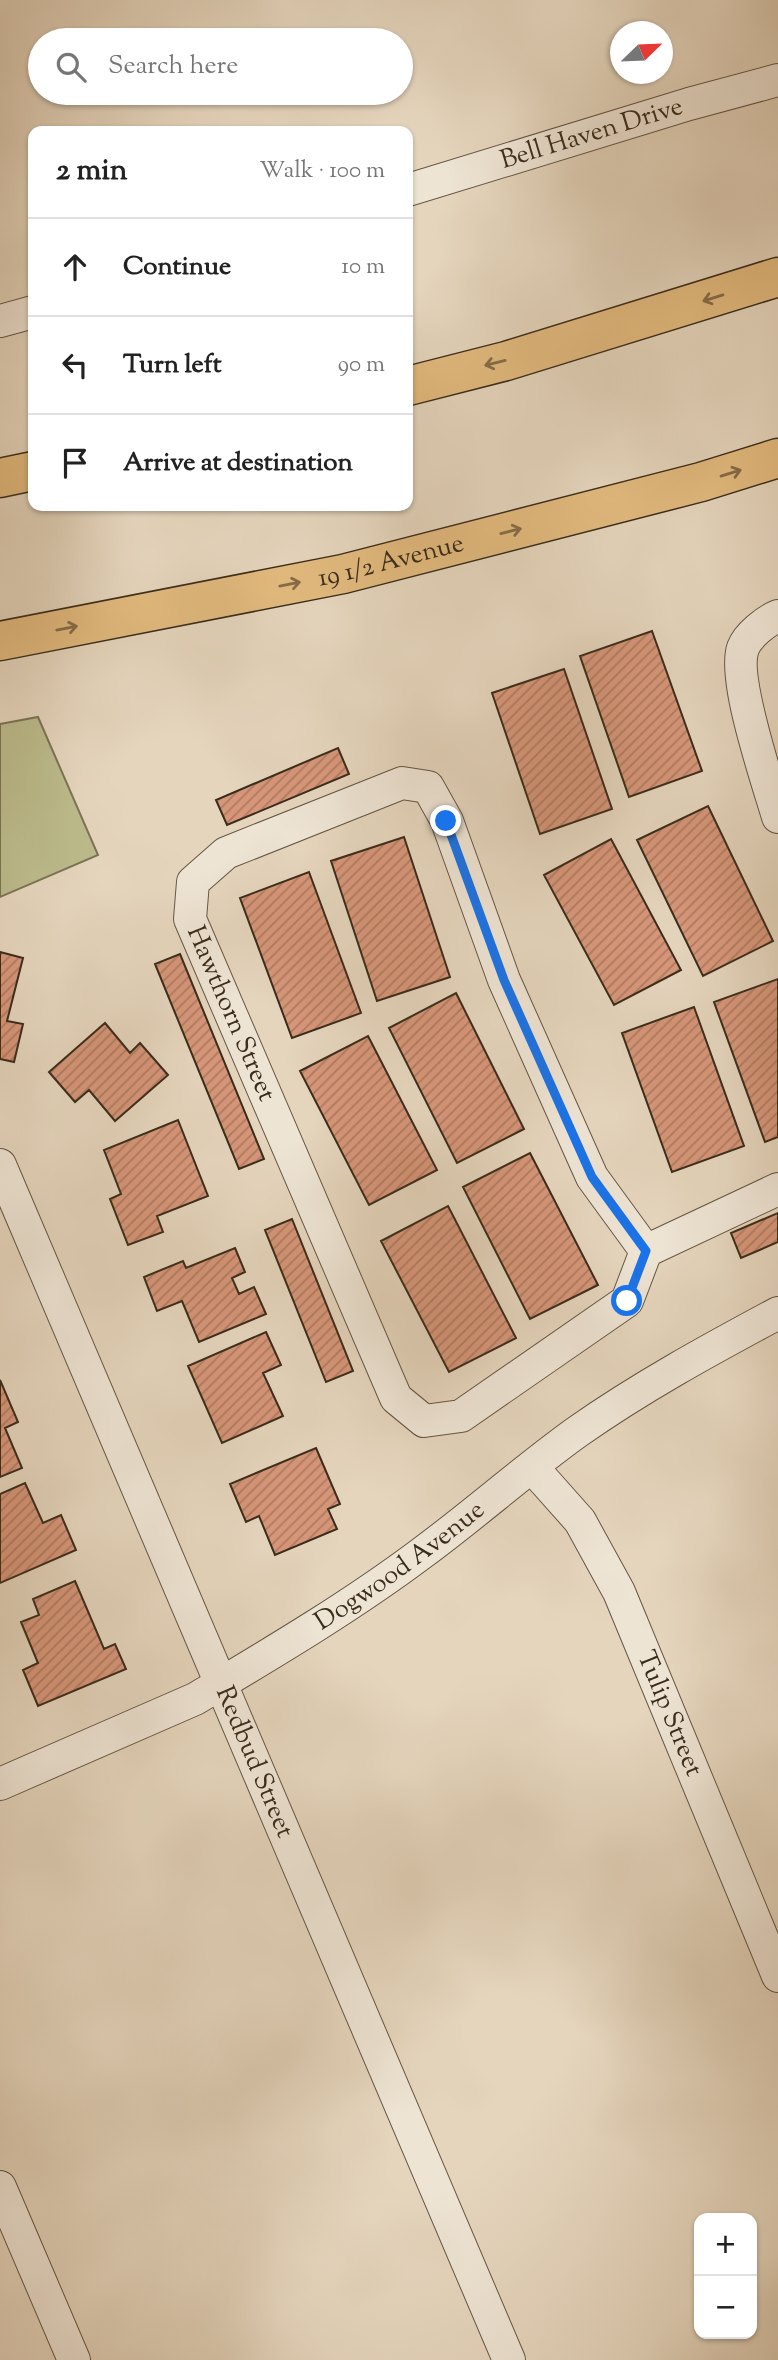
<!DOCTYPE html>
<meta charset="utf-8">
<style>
:root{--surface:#fff;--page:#f2f2f2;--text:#222;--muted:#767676;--line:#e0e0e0}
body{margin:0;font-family:"Sorts Mill Goudy",serif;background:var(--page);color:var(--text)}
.controls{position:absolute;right:21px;bottom:21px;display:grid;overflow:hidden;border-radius:14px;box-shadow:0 2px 5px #0004}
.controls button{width:63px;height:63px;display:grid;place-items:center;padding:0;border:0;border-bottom:2px solid var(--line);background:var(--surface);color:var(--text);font:35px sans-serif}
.compass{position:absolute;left:610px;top:21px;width:63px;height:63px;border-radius:50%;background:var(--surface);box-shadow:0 2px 5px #0004;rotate:67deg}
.stop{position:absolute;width:21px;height:21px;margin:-16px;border:5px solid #1a73e8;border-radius:50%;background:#fff}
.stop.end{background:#1a73e8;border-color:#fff;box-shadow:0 2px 7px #0008}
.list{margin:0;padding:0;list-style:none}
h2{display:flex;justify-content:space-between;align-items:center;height:91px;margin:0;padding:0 28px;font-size:30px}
h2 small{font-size:23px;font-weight:400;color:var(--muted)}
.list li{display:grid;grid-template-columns:46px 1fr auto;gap:21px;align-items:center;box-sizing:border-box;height:98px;padding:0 28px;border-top:2px solid var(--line)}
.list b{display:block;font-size:26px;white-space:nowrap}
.list em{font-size:23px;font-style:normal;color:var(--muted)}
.icon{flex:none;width:38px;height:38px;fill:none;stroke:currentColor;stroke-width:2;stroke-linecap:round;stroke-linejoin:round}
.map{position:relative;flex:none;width:778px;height:2360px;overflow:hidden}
.search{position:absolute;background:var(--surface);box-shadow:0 2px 5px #0004;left:28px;top:28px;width:385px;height:77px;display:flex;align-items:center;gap:18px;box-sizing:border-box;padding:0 24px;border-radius:38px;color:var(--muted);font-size:26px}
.panel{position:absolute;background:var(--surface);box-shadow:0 2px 5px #0004;left:28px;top:126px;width:385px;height:385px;border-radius:14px}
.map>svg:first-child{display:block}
.green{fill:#bcbb8c;stroke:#7b7454;stroke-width:2}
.building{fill:url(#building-hatch);stroke:#3a2c1b;stroke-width:2}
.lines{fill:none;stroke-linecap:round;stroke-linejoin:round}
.minor-casing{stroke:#655644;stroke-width:34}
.trunk-casing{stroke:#3a2c1b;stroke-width:41}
.minor{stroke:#eee4d4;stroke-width:32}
.trunk{stroke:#e2ba7e;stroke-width:38}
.oneway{stroke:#866c48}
.route{stroke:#1a73e8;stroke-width:9}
.labels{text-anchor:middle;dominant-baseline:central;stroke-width:5;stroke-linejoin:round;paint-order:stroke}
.street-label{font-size:26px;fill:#3a2c1b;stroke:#eee4d4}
</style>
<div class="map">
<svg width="778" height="2360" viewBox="0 0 778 2360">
<defs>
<pattern id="building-hatch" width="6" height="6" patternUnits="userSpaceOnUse" patternTransform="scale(1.75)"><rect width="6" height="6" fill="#d79679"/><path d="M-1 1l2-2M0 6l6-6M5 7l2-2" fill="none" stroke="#af7b62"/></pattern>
</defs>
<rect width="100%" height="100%" fill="#e5d5bd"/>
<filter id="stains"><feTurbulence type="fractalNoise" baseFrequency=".00286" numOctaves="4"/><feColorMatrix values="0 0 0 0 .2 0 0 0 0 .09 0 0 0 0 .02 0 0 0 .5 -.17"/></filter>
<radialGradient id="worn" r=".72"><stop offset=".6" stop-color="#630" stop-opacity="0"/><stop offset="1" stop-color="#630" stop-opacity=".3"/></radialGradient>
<path class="green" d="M 38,717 L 98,855 L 0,897 L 0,724 Z"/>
<path class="building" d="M 652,631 L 702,771 L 629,797 L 580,656 Z
M 564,669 L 612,809 L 540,834 L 492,693 Z
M 338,748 L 349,774 L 227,825 L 216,800 Z
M 708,806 L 773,941 L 703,976 L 637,840 Z
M 404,837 L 450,977 L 377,1001 L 331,861 Z
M 611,839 L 681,970 L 614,1005 L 544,875 Z
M 309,872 L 361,1013 L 292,1038 L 240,898 Z
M 0,952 L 23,958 L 7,1021 L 23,1024 L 14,1062 L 0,1059 Z
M 180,954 L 264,1159 L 239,1169 L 155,964 Z
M 778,979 L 778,1137 L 765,1142 L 714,1002 Z
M 456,993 L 524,1129 L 457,1163 L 389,1028 Z
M 694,1007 L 744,1146 L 672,1172 L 622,1033 Z
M 105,1023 L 130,1053 L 140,1043 L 168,1075 L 115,1121 L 89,1090 L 75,1102 L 49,1072 Z
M 368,1036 L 437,1170 L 369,1205 L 300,1071 Z
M 178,1120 L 208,1196 L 157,1216 L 163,1232 L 128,1245 L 110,1199 L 121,1194 L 104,1150 Z
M 530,1153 L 598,1285 L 530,1319 L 463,1187 Z
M 448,1206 L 516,1338 L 449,1372 L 381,1241 Z
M 778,1213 L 778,1242 L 741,1258 L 731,1233 Z
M 292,1219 L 353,1371 L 326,1382 L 265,1230 Z
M 235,1248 L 245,1272 L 232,1278 L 239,1294 L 254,1287 L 266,1314 L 199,1342 L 182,1301 L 157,1311 L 144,1277 L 183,1261 L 186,1268 Z
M 266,1332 L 281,1365 L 263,1373 L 283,1416 L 222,1443 L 188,1366 Z
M 0,1380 L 18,1422 L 5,1428 L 22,1468 L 0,1477 Z
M 316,1448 L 340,1504 L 328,1509 L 337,1529 L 275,1555 L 259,1516 L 246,1522 L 230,1484 Z
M 25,1483 L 43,1523 L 61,1515 L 76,1550 L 0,1583 L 0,1494 Z
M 75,1581 L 104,1649 L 115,1644 L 126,1669 L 38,1706 L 23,1670 L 38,1663 L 21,1622 L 39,1615 L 33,1599 Z"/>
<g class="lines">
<g class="minor-casing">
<g id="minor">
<path id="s1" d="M 408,190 L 689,104 L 778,80"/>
<path d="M 0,321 L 33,312"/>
<path d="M 778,616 C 766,621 748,635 743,648 C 732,678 768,783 778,817"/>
<path id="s2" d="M 0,1165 L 509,2360"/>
<path id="s3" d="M 646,1251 L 592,1177 L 504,980 L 447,821 L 428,787 L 402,783 L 226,853 L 193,882 L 190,919 L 396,1398 L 424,1421 L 461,1416 L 627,1301 L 646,1251 L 778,1189"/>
<path id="s4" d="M 532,1467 L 580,1521 L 619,1592 L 778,1976"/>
<path id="s5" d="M 0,1784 L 195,1699 C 272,1653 350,1607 422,1553 C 475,1514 524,1470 577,1432 C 641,1387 709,1350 778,1313"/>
<path d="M 0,2187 L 74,2360"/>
</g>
</g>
<g class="trunk-casing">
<g id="trunk">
<path d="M 408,386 L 506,361 L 778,277"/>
<path d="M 0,478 L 33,471"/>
<path id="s6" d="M 0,641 L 343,574 L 701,482 L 778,458"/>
</g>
</g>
<use href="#minor" class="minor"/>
<use href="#trunk" class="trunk"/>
</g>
<defs><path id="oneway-shaft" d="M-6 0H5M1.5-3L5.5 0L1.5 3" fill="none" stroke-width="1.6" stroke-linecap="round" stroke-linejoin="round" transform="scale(1.75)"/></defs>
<g class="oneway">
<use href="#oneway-shaft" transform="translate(713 298) rotate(163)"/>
<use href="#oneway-shaft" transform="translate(495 363) rotate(166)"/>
<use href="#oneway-shaft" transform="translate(731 473) rotate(-17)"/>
<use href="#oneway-shaft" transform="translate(511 531) rotate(-14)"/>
<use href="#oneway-shaft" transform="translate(290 584) rotate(-11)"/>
<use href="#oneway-shaft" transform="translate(67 628) rotate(-11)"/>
</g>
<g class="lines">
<path class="route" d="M 446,821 L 504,980 L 592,1177 L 646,1251 L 627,1301"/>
</g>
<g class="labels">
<g class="street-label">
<text stroke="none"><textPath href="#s1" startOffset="192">Bell Haven Drive</textPath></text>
<text stroke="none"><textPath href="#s6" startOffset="399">19 1/2 Avenue</textPath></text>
<text stroke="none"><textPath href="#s3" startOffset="915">Hawthorn Street</textPath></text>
<text stroke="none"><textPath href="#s5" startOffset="457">Dogwood Avenue</textPath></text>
<text stroke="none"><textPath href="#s4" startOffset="285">Tulip Street</textPath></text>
<text stroke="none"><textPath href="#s2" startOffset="649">Redbud Street</textPath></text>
</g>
</g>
<rect width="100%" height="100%" filter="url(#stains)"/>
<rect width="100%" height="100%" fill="url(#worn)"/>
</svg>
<div class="controls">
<button>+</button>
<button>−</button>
</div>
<svg class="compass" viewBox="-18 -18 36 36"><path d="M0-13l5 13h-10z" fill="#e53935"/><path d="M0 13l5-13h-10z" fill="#767676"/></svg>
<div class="stop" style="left:627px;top:1301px"></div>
<div class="stop end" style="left:446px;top:821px"></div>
<div class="search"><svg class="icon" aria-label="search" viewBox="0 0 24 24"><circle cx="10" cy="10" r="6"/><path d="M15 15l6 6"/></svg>Search here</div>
<section class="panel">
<h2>2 min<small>Walk · 100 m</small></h2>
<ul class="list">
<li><svg class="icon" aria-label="ahead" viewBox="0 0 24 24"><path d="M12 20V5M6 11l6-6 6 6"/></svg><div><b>Continue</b></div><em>10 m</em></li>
<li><svg class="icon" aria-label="left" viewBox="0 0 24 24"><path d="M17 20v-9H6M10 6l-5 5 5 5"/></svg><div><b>Turn left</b></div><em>90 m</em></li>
<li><svg class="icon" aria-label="arrive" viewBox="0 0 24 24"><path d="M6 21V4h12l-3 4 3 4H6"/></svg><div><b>Arrive at destination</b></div></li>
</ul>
</section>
</div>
